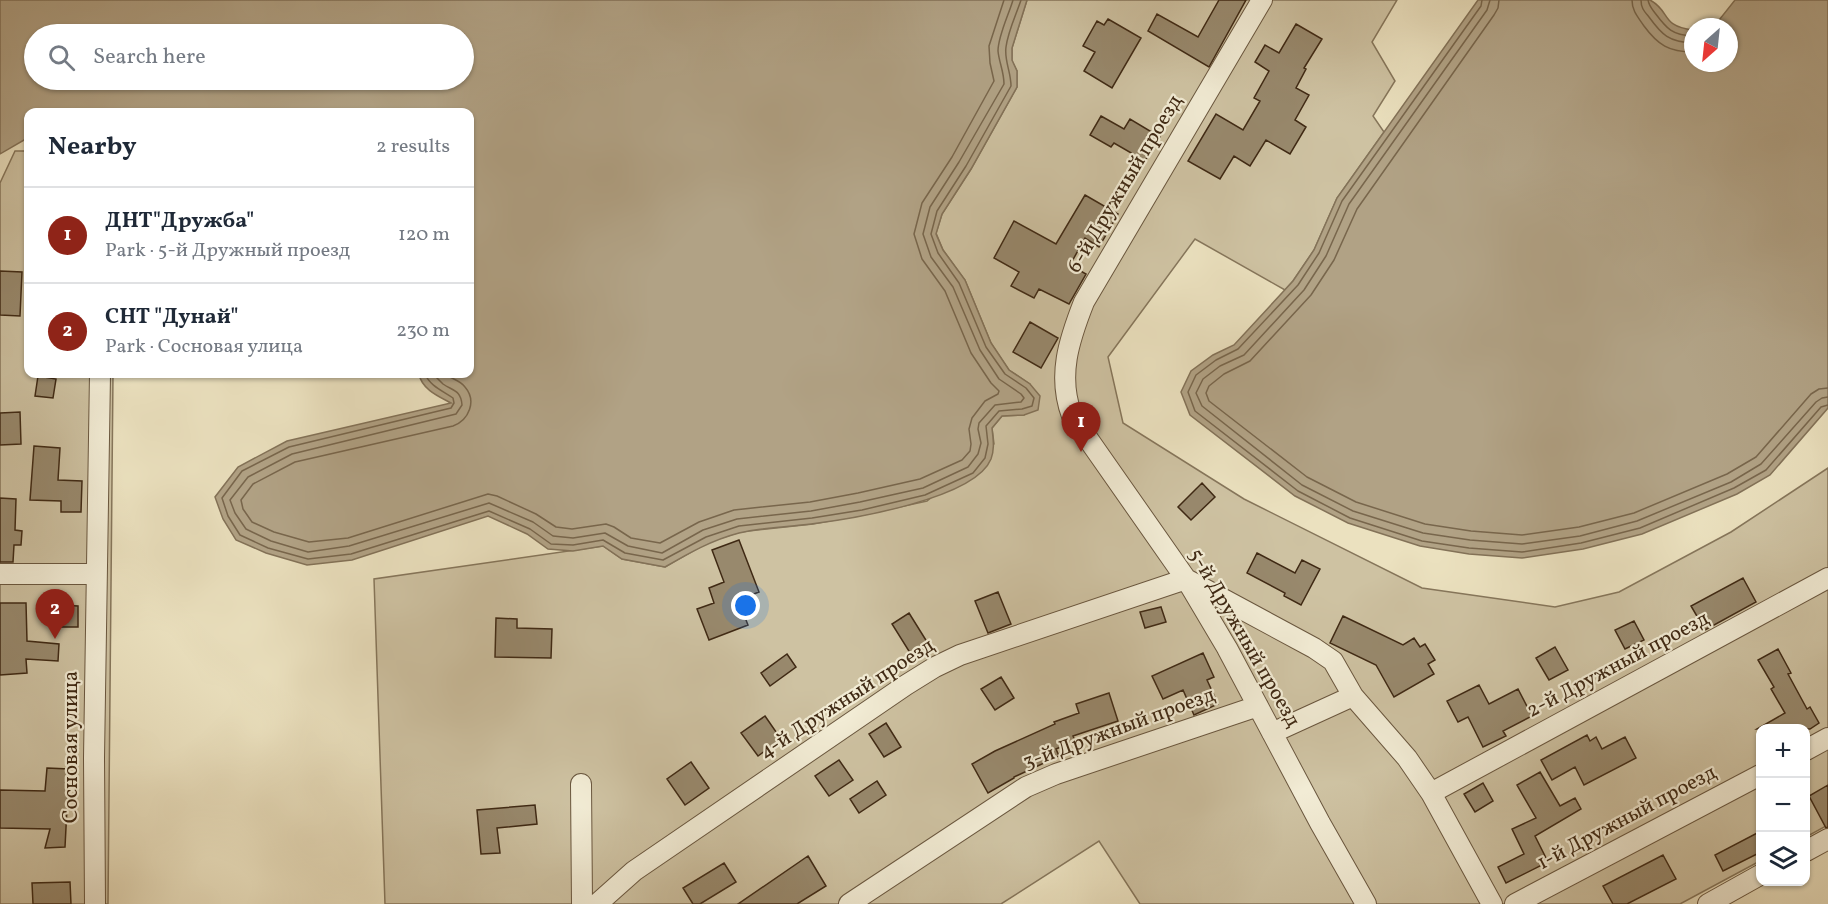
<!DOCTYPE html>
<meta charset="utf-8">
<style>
:root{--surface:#fff;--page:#f6f6f7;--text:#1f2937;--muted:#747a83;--line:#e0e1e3;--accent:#8f2418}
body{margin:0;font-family:Vollkorn,serif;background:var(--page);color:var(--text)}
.controls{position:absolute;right:18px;bottom:18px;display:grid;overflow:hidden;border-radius:12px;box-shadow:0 2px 4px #0004}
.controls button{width:54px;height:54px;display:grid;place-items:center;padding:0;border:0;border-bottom:2px solid var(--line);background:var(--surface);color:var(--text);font:30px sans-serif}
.compass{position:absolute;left:1684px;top:18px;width:54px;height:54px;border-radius:50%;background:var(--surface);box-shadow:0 2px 4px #0004;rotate:207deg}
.you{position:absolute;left:746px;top:606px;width:21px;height:21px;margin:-15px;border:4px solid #fff;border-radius:50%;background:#1a73e8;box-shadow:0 0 0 9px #1a73e833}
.badge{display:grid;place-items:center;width:39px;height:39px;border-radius:50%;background:var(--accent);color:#fff;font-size:20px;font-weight:700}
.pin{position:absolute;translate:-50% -50px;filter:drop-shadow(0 2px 3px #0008)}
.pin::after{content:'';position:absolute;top:32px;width:21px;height:18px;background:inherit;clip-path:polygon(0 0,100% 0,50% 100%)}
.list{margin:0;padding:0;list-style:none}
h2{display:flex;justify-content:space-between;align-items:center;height:78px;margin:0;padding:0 24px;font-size:26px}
h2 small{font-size:20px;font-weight:400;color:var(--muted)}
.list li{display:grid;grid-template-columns:39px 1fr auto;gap:18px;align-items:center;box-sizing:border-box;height:96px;padding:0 24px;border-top:2px solid var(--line)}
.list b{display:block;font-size:22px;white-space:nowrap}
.list p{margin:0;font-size:20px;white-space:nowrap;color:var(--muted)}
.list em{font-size:20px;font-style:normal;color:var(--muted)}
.icon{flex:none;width:33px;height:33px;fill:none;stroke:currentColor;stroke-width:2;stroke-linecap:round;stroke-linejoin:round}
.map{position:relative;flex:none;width:1828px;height:904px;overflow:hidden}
.search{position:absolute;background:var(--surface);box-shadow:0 2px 4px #0004;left:24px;top:24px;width:450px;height:66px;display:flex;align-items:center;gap:15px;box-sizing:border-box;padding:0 21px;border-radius:33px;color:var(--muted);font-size:22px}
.panel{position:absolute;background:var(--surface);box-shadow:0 2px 4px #0004;left:24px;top:108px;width:450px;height:270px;border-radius:12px}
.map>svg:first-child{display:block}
.green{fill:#cec2a2;stroke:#86765b;stroke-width:1.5}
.water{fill:#b1a285;stroke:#837258;stroke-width:1.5;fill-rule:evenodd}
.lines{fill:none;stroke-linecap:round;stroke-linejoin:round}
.shore{stroke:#78664c;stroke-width:1.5}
.building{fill:#98896d;stroke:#3f2914;stroke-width:1.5}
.street-casing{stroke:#6a573f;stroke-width:22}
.street{stroke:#f2ecd5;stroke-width:20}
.labels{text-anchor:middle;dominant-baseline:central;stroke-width:4.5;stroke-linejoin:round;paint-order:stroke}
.street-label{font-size:21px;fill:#3f2914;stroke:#f2ecd5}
</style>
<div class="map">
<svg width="1828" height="904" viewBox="0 0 1828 904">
<rect width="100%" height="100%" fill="#ebe1bf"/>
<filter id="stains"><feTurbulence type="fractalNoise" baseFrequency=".00333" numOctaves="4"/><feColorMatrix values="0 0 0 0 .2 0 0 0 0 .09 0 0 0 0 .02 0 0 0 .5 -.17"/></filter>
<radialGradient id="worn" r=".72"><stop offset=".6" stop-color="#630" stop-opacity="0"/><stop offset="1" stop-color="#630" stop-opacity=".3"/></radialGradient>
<path class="green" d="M 1027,0 L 1397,0 L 1372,42 L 1395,81 L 1373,116 L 1384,132 L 1337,198 L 1314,250 L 1293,281 L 1285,290 L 1195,239 L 1108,357 L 1123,423 L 1244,499 L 1422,588 L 1555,607 L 1619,592 L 1731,532 L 1828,468 L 1828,825 L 1806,837 L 1806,728 L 1760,728 L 1760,861 L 1680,904 L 1140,904 L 1099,841 L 1001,904 L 385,904 L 374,579 L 603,546 L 622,559 L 665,567 L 709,542 L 740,532 L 813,524 L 863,515 L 927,501 L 994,444 L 992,428 L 1002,416 L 1024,415 L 1030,384 L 1009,370 L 991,343 L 965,280 L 943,250 L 936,233 L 942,214 L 971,169 L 1017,87 L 1017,71 L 1012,61 L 1012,48 Z
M 15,151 L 28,151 L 28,374 L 113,374 L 108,904 L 0,904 L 0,183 Z"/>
<path class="water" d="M 0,0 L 1027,0 L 1012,48 L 1012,60 L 1017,71 L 1017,87 L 971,169 L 942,214 L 936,234 L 943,250 L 965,280 L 991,343 L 1009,370 L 1030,384 L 1040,396 L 1038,410 L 1024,415 L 1002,416 L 992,428 C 993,439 995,448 991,459 C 975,499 851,519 811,524 C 788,527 762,527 739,533 C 712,540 689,553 665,567 L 622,559 L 603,546 L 573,551 L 548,549 L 527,534 L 488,516 L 352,560 L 307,565 L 266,553 L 236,540 L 223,519 L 215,497 L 238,467 L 287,441 L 451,403 C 440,397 422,390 419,374 L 470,374 L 470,112 L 28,112 L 28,139 L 24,140 L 0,154 ZM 34,34 L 464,34 L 464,80 L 34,80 Z
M 1478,0 L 1650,0 C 1671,11 1660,26 1693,30 L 1693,63 L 1729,63 L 1729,27 L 1710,27 L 1716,24 L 1735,0 L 1828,0 L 1828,408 L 1770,475 L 1737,494 L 1642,534 L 1583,549 L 1522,558 L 1469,554 L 1420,546 L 1348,523 L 1295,496 L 1190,415 L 1181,392 L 1191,371 L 1213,355 L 1234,345 L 1293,281 L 1314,250 L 1337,198 Z"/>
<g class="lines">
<path class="shore" d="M 1482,0 L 1481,6 L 1342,201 L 1319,253 L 1298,285 L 1238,349 L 1216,360 L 1196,375 L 1188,392 L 1195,411 L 1298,491 L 1350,518 L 1422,541 L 1469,548 L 1522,552 L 1581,543 L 1640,528 L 1734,488 L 1766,470 L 1821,407 L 1828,405
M 1490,0 L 1487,10 L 1349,204 L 1326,256 L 1304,290 L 1244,355 L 1220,366 L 1203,379 L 1196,393 L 1202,406 L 1302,485 L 1353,511 L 1423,533 L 1470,540 L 1522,544 L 1580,536 L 1637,521 L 1731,482 L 1761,464 L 1816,402 L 1822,398 L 1828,397
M 1499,0 L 1498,8 L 1494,15 L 1357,209 L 1334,260 L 1311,295 L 1250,361 L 1224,374 L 1209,386 L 1206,393 L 1209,401 L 1307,477 L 1356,502 L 1425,524 L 1471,531 L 1522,535 L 1579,527 L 1634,513 L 1727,474 L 1756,457 L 1811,394 L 1819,389 L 1828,388
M 1632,0 C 1632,11 1638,17 1644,26 C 1658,45 1669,52 1693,52
M 1641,0 C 1641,8 1644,11 1649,17 C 1662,35 1669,42 1693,43
M 1648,0 C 1649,6 1652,9 1655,13 C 1667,29 1672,35 1693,36
M 425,374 C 430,386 443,391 453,398 L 454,403 L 451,408 L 289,447 L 242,471 L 222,498 L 228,516 L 240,535 L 268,548 L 308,559 L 351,554 L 489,511 L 530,529 L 551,544 L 573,545 L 603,540 L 625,553 L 663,560 L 706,537 L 739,526 L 812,518 L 862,510 L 925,495 L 973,473 L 985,458 L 988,444 L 986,426 L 999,411 L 1022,409 L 1032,406 L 1034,398 L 1026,388 L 1005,374 L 986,347 L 959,283 L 938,253 L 931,234 L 937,211 L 966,166 L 1011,86 C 1011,72 1004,60 1006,47 C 1008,31 1016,15 1021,0
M 433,374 C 436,377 440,381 443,384 C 453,391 461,390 462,405 L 456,414 L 292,454 L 248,477 L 230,500 L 235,513 L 246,529 L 271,541 L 308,552 L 349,546 L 489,503 L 533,522 L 553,536 L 573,538 L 605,533 L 628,546 L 662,553 L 703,530 L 737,519 L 811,511 L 860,502 L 923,488 L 968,467 L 978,454 L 981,443 L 978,429 L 979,423 L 995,405 L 1021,402 L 1024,398 L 1021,394 L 999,379 L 980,350 L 953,287 L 931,257 L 923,234 L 930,207 L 959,162 L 1004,84 C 1004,72 999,62 998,51 C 998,36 1009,14 1013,0
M 445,374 C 451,379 460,380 465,387 C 477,401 469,420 453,426 L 295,462 L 253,484 L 241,500 L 243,509 L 252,522 L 274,532 L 309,542 L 348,538 L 488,494 L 497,496 L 536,514 L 556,527 L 572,529 L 606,524 L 614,527 L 631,538 L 660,543 L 699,522 L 734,510 L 810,502 L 858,493 L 920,479 L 962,460 L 970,451 L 971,444 L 969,429 L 972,418 L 985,401 L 998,394 L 999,391 L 991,383 L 971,353 L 945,291 L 922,259 L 914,234 L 922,203 L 952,157 L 994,81 L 990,63 L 989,46 L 1004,0"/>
</g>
<path class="building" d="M 1219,0 L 1246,0 L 1209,67 L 1148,31 L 1157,14 L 1198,37 Z
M 1108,19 L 1141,38 L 1112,88 L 1084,71 L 1095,52 L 1083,46 L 1097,21 L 1104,25 Z
M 1296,24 L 1322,39 L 1304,68 L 1306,69 L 1296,88 L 1309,95 L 1295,120 L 1306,127 L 1290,154 L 1266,140 L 1250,166 L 1234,156 L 1220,179 L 1188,161 L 1216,114 L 1243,130 L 1260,101 L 1254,98 L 1269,71 L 1255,62 L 1265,45 L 1279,53 Z
M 1101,116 L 1124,129 L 1130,119 L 1160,137 L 1145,161 L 1114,143 L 1111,147 L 1090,135 Z
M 1085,195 L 1118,214 L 1099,247 L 1085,238 L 1070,265 L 1086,274 L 1069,304 L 1039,289 L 1034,298 L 1011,286 L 1019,272 L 994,258 L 1014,221 L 1056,244 Z
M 0,271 L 22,272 L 20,316 L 0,315 Z
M 1030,322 L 1058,338 L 1041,368 L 1013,352 Z
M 38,376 L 56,379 L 53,398 L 35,396 Z
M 20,412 L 21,444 L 0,445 L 0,413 Z
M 34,446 L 60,448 L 58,480 L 82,481 L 81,512 L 61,512 L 61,501 L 30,500 Z
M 1202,483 L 1215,497 L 1191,520 L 1178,507 Z
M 0,498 L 16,499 L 15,530 L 22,531 L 21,545 L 14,545 L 13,562 L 0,562 Z
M 739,540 L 759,592 L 738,600 L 748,625 L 709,640 L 697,609 L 714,603 L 709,588 L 724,582 L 712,550 Z
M 1257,553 L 1295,573 L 1302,560 L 1320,569 L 1301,605 L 1284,596 L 1285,593 L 1247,573 Z
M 1743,578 L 1756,602 L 1705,630 L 1691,606 Z
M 998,592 L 1011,624 L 988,633 L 975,601 Z
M 0,603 L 26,603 L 27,641 L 59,644 L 58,661 L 26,659 L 27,673 L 0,675 Z
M 59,605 L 78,606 L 78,627 L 59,627 Z
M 1161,607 L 1166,622 L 1145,628 L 1140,612 Z
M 909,613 L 929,645 L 912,656 L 892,624 Z
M 1343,616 L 1403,645 L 1414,638 L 1420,647 L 1425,644 L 1435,660 L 1428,664 L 1434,674 L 1394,697 L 1376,665 L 1330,643 Z
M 496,618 L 517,619 L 517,628 L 552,629 L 551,658 L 495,657 Z
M 1634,621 L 1644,640 L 1625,649 L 1615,630 Z
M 1555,647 L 1568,670 L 1549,680 L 1536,658 Z
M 1778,649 L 1791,673 L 1788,674 L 1807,709 L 1810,707 L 1819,723 L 1810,729 L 1757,729 L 1785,713 L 1771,689 L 1774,687 L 1758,660 Z
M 1203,653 L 1214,677 L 1207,680 L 1218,704 L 1194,715 L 1183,690 L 1163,699 L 1152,676 Z
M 787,654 L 796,667 L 770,686 L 761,673 Z
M 1001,677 L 1014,698 L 995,710 L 981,689 Z
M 1479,685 L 1489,704 L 1518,689 L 1532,716 L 1503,731 L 1506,736 L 1483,747 L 1468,717 L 1458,722 L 1447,701 Z
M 1109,693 L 1118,721 L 1073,736 L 1075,741 L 1056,749 L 1059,756 L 1014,777 L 1014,778 L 988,793 L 972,764 L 995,751 L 1055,724 L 1054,722 L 1079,713 L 1076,704 Z
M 765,716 L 781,739 L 758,756 L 741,733 Z
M 886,723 L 901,747 L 884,757 L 869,734 Z
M 1587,735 L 1590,741 L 1596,737 L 1602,749 L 1625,737 L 1636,758 L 1584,785 L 1575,767 L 1552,780 L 1541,760 Z
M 839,760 L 853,780 L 829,796 L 815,776 Z
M 691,762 L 709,788 L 685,805 L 667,779 Z
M 47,768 L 69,769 L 65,847 L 45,848 L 50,829 L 0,828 L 0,790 L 45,791 Z
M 1540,772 L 1560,806 L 1575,798 L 1581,809 L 1535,836 L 1548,862 L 1506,883 L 1498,867 L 1524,854 L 1512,829 L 1536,818 L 1517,785 Z
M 877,781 L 886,795 L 859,813 L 850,799 Z
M 1483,783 L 1493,801 L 1475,812 L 1464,794 Z
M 1828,785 L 1828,827 L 1826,828 L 1809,796 Z
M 535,805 L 537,824 L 497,828 L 500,853 L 481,854 L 477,810 Z
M 1761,831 L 1761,852 L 1723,871 L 1715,855 Z
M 1663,855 L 1676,879 L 1627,904 L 1613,904 L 1603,886 Z
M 808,856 L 826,886 L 797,904 L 738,904 Z
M 724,863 L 736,882 L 700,904 L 693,904 L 683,888 Z
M 70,882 L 71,904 L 33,904 L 32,883 Z"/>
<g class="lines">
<g class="street-casing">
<path id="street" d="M 1262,0 L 1084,302 C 1069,340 1057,376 1072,416 L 1186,579 L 1227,648 L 1320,823 L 1366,904
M 0,574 L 96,574
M 1272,733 L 1353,696
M 1806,750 L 1828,738
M 581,784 L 582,904
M 1431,793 L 1828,578
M 1806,851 L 1828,839
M 95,904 L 94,758 L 100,374
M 597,904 L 634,871 L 906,685 L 935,667 L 960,655 L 1186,579 L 1314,648 L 1333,661 L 1353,696 L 1407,758 L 1431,793 L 1492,904
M 849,904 L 1026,787 L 1056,774 L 1258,706
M 1515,904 L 1760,775
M 1708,904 L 1760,875"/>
</g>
<use href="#street" class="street"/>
</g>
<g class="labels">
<g class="street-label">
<text transform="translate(1125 184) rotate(-59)">6-й Дружный проезд</text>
<text transform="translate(1244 638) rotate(60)">5-й Дружный проезд</text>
<text transform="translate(1618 665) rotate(-28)">2-й Дружный проезд</text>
<text transform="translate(847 699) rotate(-33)">4-й Дружный проезд</text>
<text transform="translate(1119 729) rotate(-20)">3-й Дружный проезд</text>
<text transform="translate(71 747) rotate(-90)">Сосновая улица</text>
<text transform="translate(1627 818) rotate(-28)">1-й Дружный проезд</text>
</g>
</g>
<rect width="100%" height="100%" filter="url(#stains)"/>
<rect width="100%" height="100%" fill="url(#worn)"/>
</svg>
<div class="controls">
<button>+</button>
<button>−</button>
<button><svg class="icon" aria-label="layers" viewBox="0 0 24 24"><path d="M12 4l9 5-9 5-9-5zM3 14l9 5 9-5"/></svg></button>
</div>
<svg class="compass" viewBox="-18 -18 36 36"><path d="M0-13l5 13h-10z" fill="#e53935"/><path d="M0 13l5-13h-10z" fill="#747a83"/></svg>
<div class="you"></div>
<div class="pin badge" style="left:1081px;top:452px">1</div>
<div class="pin badge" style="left:55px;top:639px">2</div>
<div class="search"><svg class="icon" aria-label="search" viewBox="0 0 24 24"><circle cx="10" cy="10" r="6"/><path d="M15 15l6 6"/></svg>Search here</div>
<section class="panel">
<h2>Nearby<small>2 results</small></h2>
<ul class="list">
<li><span class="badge">1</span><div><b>ДНТ&quot;Дружба&quot;</b><p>Park · 5-й Дружный проезд</p></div><em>120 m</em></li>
<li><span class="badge">2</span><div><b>СНТ &quot;Дунай&quot;</b><p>Park · Сосновая улица</p></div><em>230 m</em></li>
</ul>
</section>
</div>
